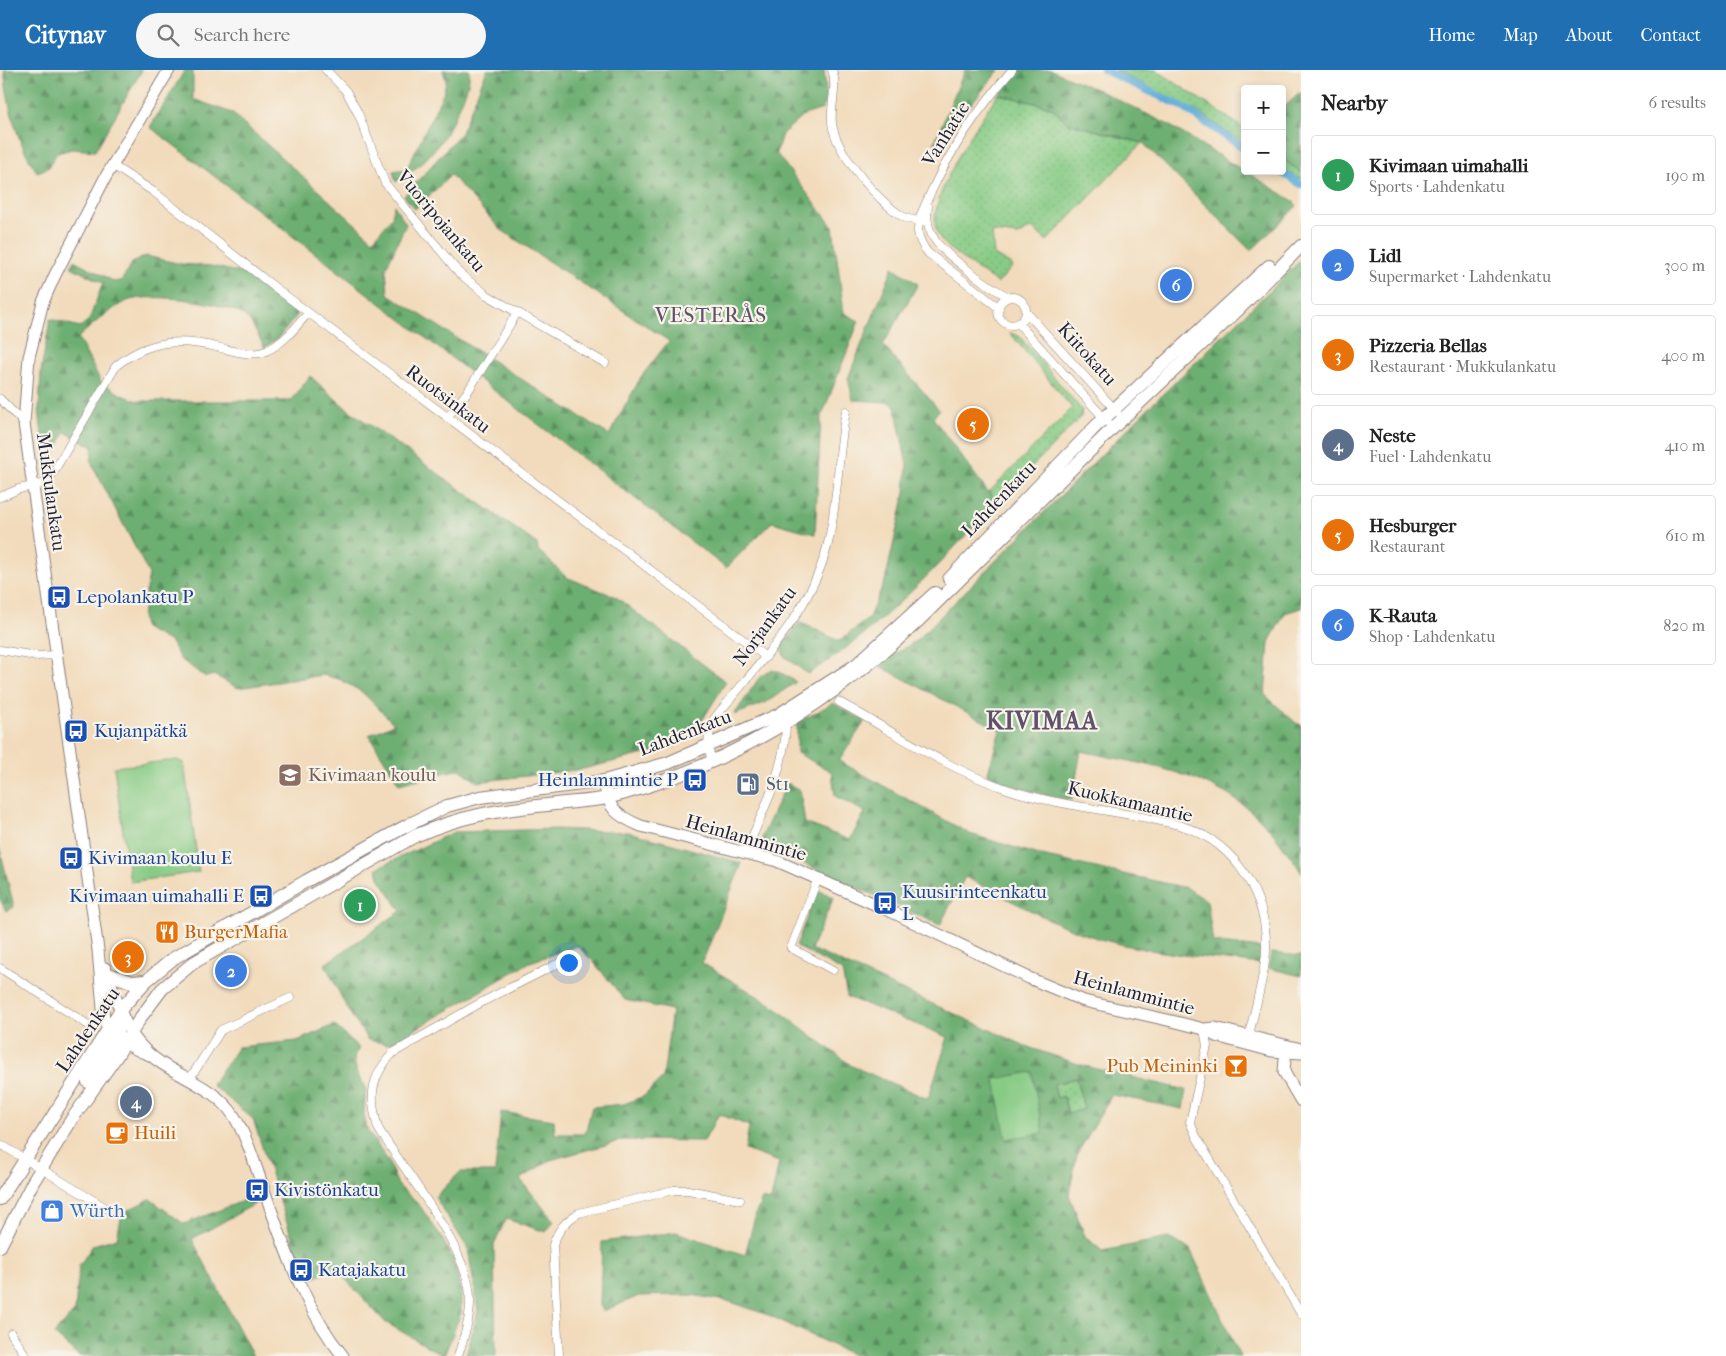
<!DOCTYPE html>
<meta charset="utf-8">
<style>
:root{--surface:#fff;--page:#f6f6f6;--text:#222;--muted:#767676;--line:#e0e0e0;--accent:#1f6fb2}
body{margin:0;font-family:"IM FELL French Canon",serif;background:var(--page);color:var(--text)}
.controls{position:absolute;right:15px;top:15px;display:grid;overflow:hidden;border-radius:5px;box-shadow:0 2px 8px #0003}
.controls button{width:45px;height:45px;display:grid;place-items:center;padding:0;border:0;border-bottom:1px solid var(--line);background:var(--surface);color:var(--text);font:25px sans-serif}
.you{position:absolute;left:568px;top:892px;width:18px;height:18px;margin:-12px;border:4px solid #fff;border-radius:50%;background:#1a73e8;box-shadow:0 0 0 8px #1a73e833}
.badge{display:grid;place-items:center;width:32px;height:32px;border-radius:50%;background:var(--accent);color:#fff;font-size:16px;font-weight:700}
.pin{position:absolute;translate:-50% -50%;border:2px solid #fff;box-shadow:0 1px 5px #0006}
.list{margin:0;padding:0;list-style:none}
h2{display:flex;justify-content:space-between;align-items:center;height:65px;margin:0;padding:0 20px;font-size:21px}
h2 small{font-size:16px;font-weight:400;color:var(--muted)}
.list li{display:grid;grid-template-columns:32px 1fr auto;gap:15px;align-items:center;box-sizing:border-box;height:80px;margin:0 10px 10px;padding:0 10px;border:1px solid var(--line);border-radius:5px}
.list b{display:block;font-size:19px;white-space:nowrap}
.list p{margin:0;font-size:16px;white-space:nowrap;color:var(--muted)}
.list em{font-size:16px;font-style:normal;color:var(--muted)}
.icon{flex:none;width:28px;height:28px;fill:none;stroke:currentColor;stroke-width:2;stroke-linecap:round;stroke-linejoin:round}
.map{position:relative;flex:none;width:1301px;height:1286px;overflow:hidden}
header{display:flex;align-items:center;gap:30px;box-sizing:border-box;height:70px;padding:0 25px;background:var(--accent);color:#fff}
header strong{font-size:24px}
nav{display:flex;gap:28px;margin-inline-start:auto;font-size:18px}
.search{width:350px;height:45px;background:var(--page);display:flex;align-items:center;gap:12px;box-sizing:border-box;padding:0 18px;border-radius:28px;color:var(--muted);font-size:19px}
main{display:flex}
aside{flex:1;background:var(--surface)}
.map>svg:first-child{display:block}
.green{fill:url(#green-dots);stroke:#547660}
.forest{fill:url(#forest-firs);stroke:#486856;fill-rule:evenodd}
.pitch{fill:#87cb85;stroke:#547660}
.lines{fill:none;stroke-linecap:round;stroke-linejoin:round}
.canal{stroke:#60adda;stroke-width:8}
.street-casing{stroke:#8a7e7c;stroke-width:9}
.secondary-casing{stroke:#8a7e7c;stroke-width:13}
.primary-casing{stroke:#8a7e7c;stroke-width:14}
.street{stroke:#fff;stroke-width:8}
.secondary{stroke:#fff;stroke-width:11}
.primary{stroke:#fff;stroke-width:12}
.labels{text-anchor:middle;dominant-baseline:central;stroke-width:4.5;stroke-linejoin:round;paint-order:stroke}
.street-label{font-size:19px;fill:#22223b;stroke:#f7f3e8}
.transit-label{font-size:19px;fill:#164399;stroke:#f7f3e8;text-anchor:start}
.education-label{font-size:19px;fill:#785e54;stroke:#f7f3e8;text-anchor:start}
.service-label{font-size:19px;fill:#4e5e75;stroke:#f7f3e8;text-anchor:start}
.food-label{font-size:19px;fill:#c56008;stroke:#f7f3e8;text-anchor:start}
.shop-label{font-size:19px;fill:#366cbe;stroke:#f7f3e8;text-anchor:start}
.quarter-label{font-size:21px;letter-spacing:1px;fill:#61516d;stroke:#f7f3e8}
.district-label{font-size:24px;font-weight:bold;letter-spacing:1px;fill:#61516d;stroke:#f7f3e8}
</style>
<header>
<strong>Citynav</strong>
<div class="search"><svg class="icon" aria-label="search" viewBox="0 0 24 24"><circle cx="10" cy="10" r="6"/><path d="M15 15l6 6"/></svg>Search here</div>
<nav><a>Home</a><a>Map</a><a>About</a><a>Contact</a></nav>
</header>
<main>
<div class="map">
<svg width="1301" height="1286" viewBox="0 0 1301 1286">
<defs>
<pattern id="green-dots" width="8" height="8" patternUnits="userSpaceOnUse" patternTransform="scale(1.25)"><rect width="8" height="8" fill="#87cb85"/><path d="M2 2h.1M6 6h.1" fill="none" stroke="#74ae74" stroke-width="1.8" stroke-linecap="round"/></pattern>
<pattern id="forest-firs" width="22" height="20" patternUnits="userSpaceOnUse" patternTransform="scale(1.25)"><rect width="22" height="20" fill="#6daf72"/><path d="M5 1l3.5 6h-7zM16 11l3.5 6h-7z" fill="#598e5f"/></pattern>
</defs>
<rect width="100%" height="100%" fill="#f7f3e8"/>
<filter id="ink" filterUnits="userSpaceOnUse"><feTurbulence type="fractalNoise" baseFrequency=".02" numOctaves="2"/><feDisplacementMap in="SourceGraphic" scale="10" xChannelSelector="R" yChannelSelector="G"/><feConvolveMatrix kernelMatrix="1 2 1 2 8 2 1 2 1" color-interpolation-filters="sRGB"/></filter>
<filter id="wash" filterUnits="userSpaceOnUse"><feTurbulence type="fractalNoise" baseFrequency=".0096" numOctaves="4" result="noise"/><feDisplacementMap in="SourceGraphic" scale="20" xChannelSelector="R" yChannelSelector="G"/><feGaussianBlur stdDeviation="1.12" result="paint"/><feColorMatrix in="noise" values="0 0 0 0 0 0 0 0 0 0 0 0 0 0 0 0 0 1.4 0 .05"/><feComposite in="paint" operator="in"/></filter>
<g filter="url(#wash)">
<rect width="100%" height="100%" fill="#f2dbbc"/>
<path class="green" d="M 1115,0 L 1156,0 L 1245,59 L 1245,75 L 1200,43 Z
M 998,24 L 1051,37 L 1068,53 L 1142,73 L 1047,171 L 1032,158 L 1018,165 L 992,162 L 994,185 L 1013,196 L 998,213 C 981,201 948,182 938,165 C 921,134 980,51 998,24 Z
M 1282,89 L 1301,102 L 1301,109 L 1282,100 Z
M 1010,263 L 1019,266 L 1082,340 L 1081,347 L 996,433 L 989,422 L 1072,338 Z
M 1077,1008 L 1085,1039 L 1068,1044 L 1064,1027 L 1057,1028 L 1053,1014 Z"/>
<path class="forest" d="M 4,0 L 142,0 L 95,81 L 72,79 L 57,83 L 48,98 L 37,102 C 16,70 8,37 4,0 Z
M 185,0 L 193,0 L 193,29 L 232,43 L 373,170 L 392,147 L 394,135 L 406,154 L 386,198 L 388,224 L 609,365 L 641,307 L 669,271 L 500,159 L 451,105 L 415,139 L 404,126 L 461,63 L 487,0 L 824,0 L 826,22 L 823,39 L 804,45 L 782,64 L 776,83 L 833,157 L 844,243 L 859,251 L 821,348 L 815,464 L 772,452 L 726,498 L 150,57 Z
M 443,0 L 469,0 C 470,13 466,21 461,33 C 446,69 429,92 396,112 L 393,101 L 405,99 L 409,94 L 443,24 L 446,11 Z
M 965,0 L 999,0 L 939,73 L 934,73 Z
M 1020,0 L 1051,0 L 1098,20 L 1167,54 L 1292,130 L 1297,136 L 1251,181 L 1143,73 L 1068,53 L 1051,37 L 998,24 Z
M 1301,22 L 1301,102 L 1282,89 L 1282,39 Z
M 146,186 L 181,194 L 211,196 L 246,204 L 298,244 L 279,267 L 265,278 C 259,269 254,256 247,248 C 231,232 149,222 127,231 C 114,236 88,258 78,268 L 101,312 L 122,325 L 138,331 L 291,331 L 310,306 L 346,338 L 537,474 L 538,480 L 566,507 L 616,527 L 726,612 L 693,665 L 673,677 L 583,699 L 477,712 L 460,699 L 399,714 L 369,665 L 394,654 L 362,622 L 339,609 L 323,605 L 238,618 L 214,605 L 206,607 L 180,589 L 171,572 L 144,558 L 142,546 L 149,504 L 91,392 L 93,377 L 65,362 L 46,402 L 39,339 L 41,302 L 50,249 L 80,257 L 89,250 L 103,213 L 71,197 L 74,190 L 115,212 L 122,210 L 132,193 Z
M 1301,190 L 1301,538 L 1285,543 L 1269,572 L 1265,625 L 1296,653 L 1301,655 L 1301,803 C 1297,793 1288,784 1282,775 C 1231,704 1159,698 1081,681 L 1072,730 C 1042,726 1015,717 987,706 L 1000,660 L 878,595 L 917,570 L 1135,351 Z
M 893,197 L 918,214 L 883,275 L 939,340 L 933,348 L 996,433 C 939,494 880,560 808,604 L 784,586 L 781,577 L 800,552 L 839,571 L 868,549 L 885,511 L 905,423 L 907,395 L 895,336 L 889,332 L 853,330 L 848,308 Z
M 770,600 L 778,601 L 796,612 L 767,632 L 734,645 L 759,608 Z
M 833,633 L 865,651 L 839,691 L 970,764 L 1046,787 L 1187,818 L 1207,831 L 1213,872 L 1260,878 L 1259,894 C 1208,887 1154,884 1104,870 C 1056,857 1010,829 965,807 L 940,855 L 765,776 L 762,767 L 787,713 L 800,720 L 805,753 L 850,770 L 865,742 L 835,726 L 832,702 L 797,683 L 797,653 Z
M 557,759 L 628,762 L 742,793 L 702,893 L 769,933 L 852,996 L 928,1029 L 948,967 L 847,927 L 842,901 L 796,876 L 817,820 L 834,827 L 811,879 L 1028,977 L 1081,995 L 1186,1020 L 1183,1039 L 1112,1025 L 1077,1084 L 1069,1125 L 1085,1166 L 1102,1181 L 1168,1168 L 1190,1179 L 1240,1286 L 855,1286 L 771,1246 L 731,1232 L 692,1225 L 639,1226 L 603,1241 L 600,1235 L 602,1172 L 676,1162 L 745,1185 L 756,1143 L 762,1129 L 771,1131 L 779,1092 L 745,1080 L 749,1056 L 719,1044 L 704,1071 L 624,1070 L 550,1090 L 520,1109 L 554,1151 L 546,1162 L 506,1149 L 494,1174 L 496,1286 L 466,1286 L 478,1241 L 468,1179 L 435,1127 L 460,1102 L 495,1102 L 501,1042 L 554,1050 L 555,1064 L 585,1064 L 592,1037 L 624,1034 L 644,1026 L 663,1008 L 672,940 L 625,930 L 592,890 L 577,876 L 530,892 L 404,966 L 387,974 L 368,970 L 349,942 L 325,894 L 401,841 L 379,808 L 377,798 L 454,762 ZM 1076,1008 L 1084,1039 L 1068,1044 L 1063,1026 L 1057,1028 L 1054,1014 Z
M 0,779 L 14,837 L 6,841 L 0,829 Z
M 1271,883 L 1301,886 L 1301,906 L 1268,898 Z
M 334,955 L 359,978 L 354,989 L 357,1003 L 366,1019 L 364,1045 L 368,1061 L 388,1091 L 398,1115 L 420,1136 L 440,1165 L 453,1188 L 461,1221 L 461,1243 L 444,1286 L 385,1252 L 336,1199 L 306,1211 L 253,1049 L 212,1015 L 238,977 L 297,971 Z
M 253,1127 L 255,1134 L 192,1169 L 253,1286 L 79,1286 L 54,1264 L 75,1241 L 79,1196 L 93,1175 L 117,1168 L 122,1143 L 150,1129 L 184,1154 Z"/>
<path class="pitch" d="M 177,690 L 184,693 L 199,802 L 130,812 L 114,697 Z
M 1032,1002 L 1043,1063 L 1006,1069 L 995,1009 Z"/>
<g class="lines">
<path class="canal" d="M 1104,0 L 1181,36 L 1245,79
M 1279,101 L 1301,114"/>
</g>
</g>
<g filter="url(#ink)">
<g class="lines">
<g class="street-casing">
<path id="street" d="M 326,0 L 346,21 L 358,43 L 385,113 L 459,203 L 487,225 L 605,293
M 832,0 C 838,15 830,37 832,53 C 835,82 878,131 902,146 C 910,151 919,151 928,152
M 112,95 L 154,122 L 273,216 L 766,587
M 928,136 C 926,148 928,160 935,170 C 943,183 995,222 1010,227
M998 241a14 14 0 1 1 28 0a14 14 0 1 1-28 0Z
M 999,238 L 928,183 C 923,177 919,170 918,162 C 917,149 926,134 931,122 C 952,77 979,38 1012,0
M 1026,242 L 1117,342
M 1018,253 L 1113,358
M 0,329 L 24,353
M 447,348 L 468,321 L 517,243
M 0,427 L 19,419 L 47,413 L 116,296 C 149,269 181,268 221,278 C 234,281 252,287 266,281 C 284,273 295,258 308,243
M 0,580 L 36,586 L 56,585
M 839,632 C 894,662 947,699 1007,719 C 1054,735 1104,739 1152,749 C 1162,752 1174,753 1185,757 C 1237,775 1268,827 1266,881 C 1265,906 1253,945 1248,970
M 712,690 C 706,675 708,665 714,649 C 759,592 813,542 829,469 C 838,427 838,383 846,341
M 745,783 C 763,741 785,700 786,654
M 818,808 L 791,878 L 833,900
M 0,898 L 93,958
M 1204,959 L 1207,976 L 1190,1052 L 1196,1066 L 1301,1244
M 189,1010 L 221,960 L 290,928
M 0,1074 L 106,1138
M 11,1263 L 26,1286
M 458,1286 C 464,1267 471,1247 470,1227 C 468,1177 404,1101 378,1058 C 369,1027 370,1007 393,983 L 482,932 L 569,888
M 559,1286 L 553,1175 C 558,1160 565,1151 579,1143 L 674,1120 L 688,1120 L 740,1130"/>
</g>
<g class="secondary-casing">
<path id="secondary" d="M 604,711 C 608,739 615,745 641,756 L 777,791 L 888,840 L 1029,908 L 1084,931 L 1176,952 L 1204,959 L 1216,966 L 1272,981 L 1301,983
M 105,898 C 116,925 122,958 144,979 C 170,1006 213,1013 234,1046 C 248,1069 255,1095 264,1120 C 285,1178 303,1237 343,1286
M 1204,959 L 1215,958 L 1301,979
M 1286,976 L 1284,1002 L 1301,1031
M 150,985 C 133,979 111,967 104,950 L 98,880 L 24,353 L 29,287 L 43,232 L 55,205 L 105,108 L 169,0"/>
</g>
<g class="primary-casing">
<path id="primary" d="M 949,509 L 1096,356 L 1269,196
M 108,904 L 132,912 L 146,911
M 88,1012 L 117,965 L 121,943
M 0,1129 L 121,939 L 146,911 L 174,888 L 306,811 L 408,755 L 447,736 L 480,727 L 604,711 L 668,693 L 778,645 L 856,595 L 935,523
M 0,1176 L 33,1112 L 72,1049 L 116,987 L 141,947 L 162,919 L 193,893 L 415,766 C 460,746 498,740 547,735 C 566,732 588,732 607,728 C 725,698 829,635 917,552 L 1113,358 L 1237,241 L 1301,176"/>
</g>
<use href="#street" class="street"/>
<use href="#secondary" class="secondary"/>
<use href="#primary" class="primary"/>
</g>
</g>
<defs>
<g id="bus-square" transform="scale(1.25)"><rect x="-9" y="-9" width="18" height="18" rx="4" fill="#1a4fb4" stroke="#f7f3e8"/><path d="M-5-6H5V4H4V6H2V4H-2V6H-4V4H-5ZM-3.5-4V0h7V-4ZM-3.5 1.2v1.5H-2V1.2ZM2 1.2v1.5H3.5V1.2Z" fill="#fff"/></g>
<g id="school-square" transform="scale(1.25)"><rect x="-9" y="-9" width="18" height="18" rx="4" fill="#8d6e63" stroke="#f7f3e8"/><path d="M0-5L7-2L0 1L-7-2ZM-4 1L0 2.5L4 1V4Q0 6-4 4Z" fill="#fff"/></g>
<g id="fuel-square" transform="scale(1.25)"><rect x="-9" y="-9" width="18" height="18" rx="4" fill="#5c6f8a" stroke="#f7f3e8"/><path d="M-5.5-6h7V0h2V4h1.3V-2.5L3-4.5l.8-.8L6-3V5H2.5V1h-1V6h-7ZM-4.2-4.7v3.2H.2V-4.7Z" fill="#fff"/></g>
<g id="restaurant-square" transform="scale(1.25)"><rect x="-9" y="-9" width="18" height="18" rx="4" fill="#e8710a" stroke="#f7f3e8"/><path d="M-5-6h1v4h1v-4h1v4h1v-4h1v5L-1.5 .5V6h-2V.5L-5-1ZM5-6V6H3V1.5H1.5Q1.5-4 5-6Z" fill="#fff"/></g>
<g id="bar-square" transform="scale(1.25)"><rect x="-9" y="-9" width="18" height="18" rx="4" fill="#e8710a" stroke="#f7f3e8"/><path d="M-6-5H6L.8 .8V4.5H3.5V6h-7V4.5H-.8V.8Z" fill="#fff"/></g>
<g id="cafe-square" transform="scale(1.25)"><rect x="-9" y="-9" width="18" height="18" rx="4" fill="#e8710a" stroke="#f7f3e8"/><path d="M-5.5-4.5H6V0H3Q3 3.5 0 3.5H-2.5Q-5.5 3.5-5.5 0ZM3-3.2v2h1.7v-2ZM-6 4.5H4V6H-6Z" fill="#fff"/></g>
<g id="shop-square" transform="scale(1.25)"><rect x="-9" y="-9" width="18" height="18" rx="4" fill="#3f7fe0" stroke="#f7f3e8"/><path d="M-5-2.5h2.3a2.7 3.5 0 0 1 5.4 0H5L5.5 6h-11ZM-1.5-2.5h3a1.5 2.3 0 0 0-3 0Z" fill="#fff"/></g>
</defs>
<g fill-rule="evenodd">
<use href="#bus-square" x="59" y="527"/>
<use href="#bus-square" x="76" y="661"/>
<use href="#school-square" x="290" y="705"/>
<use href="#bus-square" x="695" y="710"/>
<use href="#fuel-square" x="748" y="714"/>
<use href="#bus-square" x="71" y="788"/>
<use href="#bus-square" x="261" y="826"/>
<use href="#bus-square" x="885" y="833"/>
<use href="#restaurant-square" x="167" y="862"/>
<use href="#bar-square" x="1236" y="996"/>
<use href="#cafe-square" x="117" y="1063"/>
<use href="#bus-square" x="257" y="1120"/>
<use href="#shop-square" x="52" y="1141"/>
<use href="#bus-square" x="301" y="1200"/>
</g>
<g class="labels">
<g class="street-label">
<text transform="translate(946 64) rotate(-58)">Vanhatie</text>
<text transform="translate(441 151) rotate(50)">Vuoripojankatu</text>
<text transform="translate(1087 284) rotate(48)">Kiitokatu</text>
<text transform="translate(448 329) rotate(37)">Ruotsinkatu</text>
<text transform="translate(51 422) rotate(82)">Mukkulankatu</text>
<text transform="translate(999 429) rotate(-46)">Lahdenkatu</text>
<text transform="translate(765 556) rotate(-54)">Norjankatu</text>
<text transform="translate(685 663) rotate(-21)">Lahdenkatu</text>
<text transform="translate(1130 732) rotate(13)">Kuokkamaantie</text>
<text transform="translate(746 768) rotate(16)">Heinlammintie</text>
<text transform="translate(1134 923) rotate(15)">Heinlammintie</text>
<text transform="translate(88 960) rotate(-56)">Lahdenkatu</text>
</g>
<g class="transit-label">
<text x="76" y="527">Lepolankatu P</text>
<text x="94" y="661">Kujanpätkä</text>
<text x="678" y="710" text-anchor="end">Heinlammintie P</text>
<text x="88" y="788">Kivimaan koulu E</text>
<text x="902" y="822">Kuusirinteenkatu<tspan x="902" dy="22">L</tspan></text>
<text x="244" y="826" text-anchor="end">Kivimaan uimahalli E</text>
<text x="274" y="1120">Kivistönkatu</text>
<text x="318" y="1200">Katajakatu</text>
</g>
<g class="education-label">
<text x="308" y="705">Kivimaan koulu</text>
</g>
<g class="service-label">
<text x="766" y="714">St1</text>
</g>
<g class="food-label">
<text x="184" y="862">BurgerMafia</text>
<text x="1218" y="996" text-anchor="end">Pub Meininki</text>
<text x="134" y="1063">Huili</text>
</g>
<g class="shop-label">
<text x="70" y="1141">Würth</text>
</g>
<g class="quarter-label">
<text x="711" y="245">VESTERÅS</text>
</g>
<g class="district-label">
<text x="1042" y="651">KIVIMAA</text>
</g>
</g>
</svg>
<div class="controls">
<button>+</button>
<button>−</button>
</div>
<div class="you"></div>
<div class="pin badge" style="left:360px;top:835px;background:#2e9e5b">1</div>
<div class="pin badge" style="left:231px;top:901px;background:#3f7fe0">2</div>
<div class="pin badge" style="left:128px;top:887px;background:#e8710a">3</div>
<div class="pin badge" style="left:136px;top:1032px;background:#5c6f8a">4</div>
<div class="pin badge" style="left:973px;top:354px;background:#e8710a">5</div>
<div class="pin badge" style="left:1176px;top:215px;background:#3f7fe0">6</div>
</div>
<aside>
<h2>Nearby<small>6 results</small></h2>
<ul class="list">
<li><span class="badge" style="background:#2e9e5b">1</span><div><b>Kivimaan uimahalli</b><p>Sports · Lahdenkatu</p></div><em>190 m</em></li>
<li><span class="badge" style="background:#3f7fe0">2</span><div><b>Lidl</b><p>Supermarket · Lahdenkatu</p></div><em>300 m</em></li>
<li><span class="badge" style="background:#e8710a">3</span><div><b>Pizzeria Bellas</b><p>Restaurant · Mukkulankatu</p></div><em>400 m</em></li>
<li><span class="badge" style="background:#5c6f8a">4</span><div><b>Neste</b><p>Fuel · Lahdenkatu</p></div><em>410 m</em></li>
<li><span class="badge" style="background:#e8710a">5</span><div><b>Hesburger</b><p>Restaurant</p></div><em>610 m</em></li>
<li><span class="badge" style="background:#3f7fe0">6</span><div><b>K-Rauta</b><p>Shop · Lahdenkatu</p></div><em>820 m</em></li>
</ul>
</aside>
</main>
